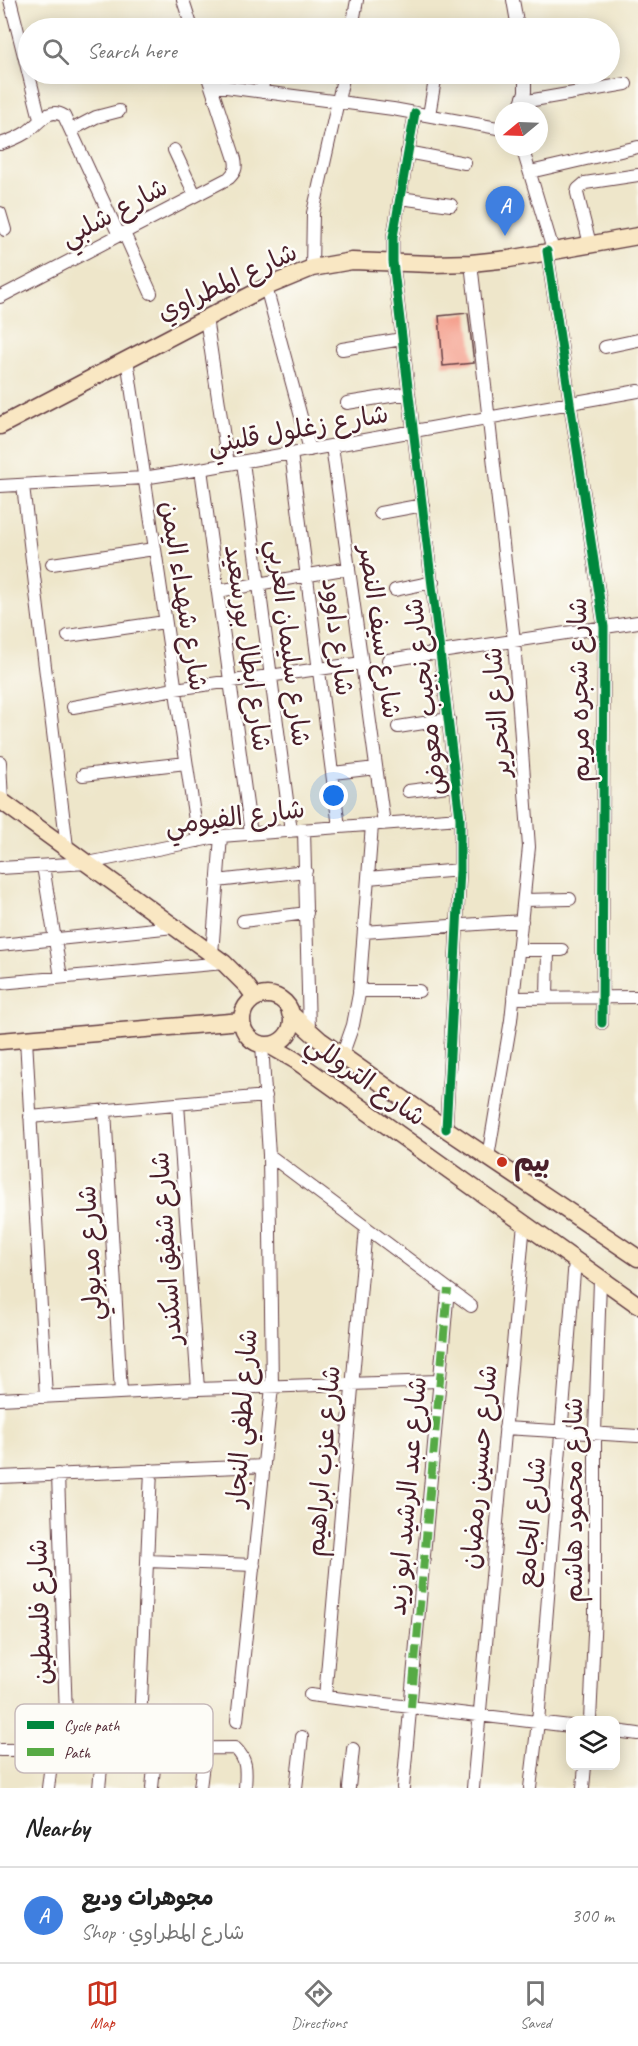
<!DOCTYPE html>
<meta charset="utf-8">
<style>
:root{--surface:#fff;--page:#f2f2f2;--text:#222;--muted:#767676;--line:#e0e0e0;--accent:#c8321e}
body{margin:0;font-family:Caveat,"Playpen Sans Arabic",sans-serif;background:var(--page);color:var(--text)}
.controls{position:absolute;right:18px;bottom:18px;display:grid;overflow:hidden;border-radius:12px;box-shadow:0 3px 15px #0003}
.controls button{width:54px;height:54px;display:grid;place-items:center;padding:0;border:0;border-bottom:2px solid var(--line);background:var(--surface);color:var(--text);font:30px sans-serif}
.compass{position:absolute;left:494px;top:102px;width:54px;height:54px;border-radius:50%;background:var(--surface);box-shadow:0 3px 15px #0003;rotate:251deg}
.you{position:absolute;left:334px;top:796px;width:21px;height:21px;margin:-15px;border:4px solid #fff;border-radius:50%;background:#1a73e8;box-shadow:0 0 0 9px #1a73e833}
.badge{display:grid;place-items:center;width:39px;height:39px;border-radius:50%;background:var(--accent);color:#fff;font-size:20px;font-weight:700}
.pin{position:absolute;translate:-50% -50px;filter:drop-shadow(0 2px 3px #0008)}
.pin::after{content:'';position:absolute;top:32px;width:21px;height:18px;background:inherit;clip-path:polygon(0 0,100% 0,50% 100%)}
.list{margin:0;padding:0;list-style:none}
h2{display:flex;justify-content:space-between;align-items:center;height:78px;margin:0;padding:0 24px;font-size:26px}
h2 small{font-size:20px;font-weight:400;color:var(--muted)}
.list li{display:grid;grid-template-columns:39px 1fr auto;gap:18px;align-items:center;box-sizing:border-box;height:96px;padding:0 24px;border-top:2px solid var(--line)}
.list b{display:block;font-size:22px;white-space:nowrap}
.list p{margin:0;font-size:20px;white-space:nowrap;color:var(--muted)}
.list em{font-size:20px;font-style:normal;color:var(--muted)}
.icon{flex:none;width:33px;height:33px;fill:none;stroke:currentColor;stroke-width:2;stroke-linecap:round;stroke-linejoin:round}
.map{position:relative;flex:none;width:638px;height:1788px;overflow:hidden}
.search{position:absolute;background:var(--surface);box-shadow:0 3px 15px #0003;left:18px;right:18px;top:18px;height:66px;display:flex;align-items:center;gap:15px;box-sizing:border-box;padding:0 21px;border-radius:33px;color:var(--muted);font-size:22px}
.sheet{height:174px;background:var(--surface)}
nav{display:flex;justify-content:space-around;align-items:center;box-sizing:border-box;height:84px;border-top:2px solid var(--line);background:var(--surface);font-size:16px;color:var(--muted)}
nav a{display:grid;justify-items:center;gap:3px}
nav .on{color:var(--accent)}
.map>svg:first-child{display:block}
.building{fill:#f49d8a}
.lines{fill:none;stroke-linecap:round;stroke-linejoin:round}
.street-casing{stroke:#633d43;stroke-width:14}
.secondary-casing{stroke:#633d43;stroke-width:19}
.street{stroke:#fff;stroke-width:12}
.secondary{stroke:#f9e7c3;stroke-width:16}
.quiet{stroke:#57aa44;stroke-width:8;stroke-dasharray:15 8;stroke-linecap:butt}
.cycleway-casing{stroke:#fdfcf7;stroke-width:13}
.cycleway{stroke:#00873e;stroke-width:9}
.poi-dot{fill:#c8321e;stroke:#fdfcf7;stroke-width:2}
.labels{text-anchor:middle;dominant-baseline:central;stroke-width:5;stroke-linejoin:round;paint-order:stroke}
.street-label{font-size:26px;fill:#4a1f2b;stroke:#fdfcf7}
.poi-label{font-size:26px;font-weight:bold;fill:#4a1f2b;stroke:#fdfcf7;text-anchor:start}
.key{fill:#fdfcf7;stroke:#c7baba;stroke-width:1.5}
.key-label{font-size:16px;fill:#4a1f2b}
</style>
<div class="map">
<svg width="638" height="1788" viewBox="0 0 638 1788">
<rect width="100%" height="100%" fill="#fdfcf7"/>
<filter id="ink" filterUnits="userSpaceOnUse"><feTurbulence type="fractalNoise" baseFrequency=".0167" numOctaves="2"/><feDisplacementMap in="SourceGraphic" scale="12" xChannelSelector="R" yChannelSelector="G"/><feConvolveMatrix kernelMatrix="1 2 1 2 8 2 1 2 1" color-interpolation-filters="sRGB"/></filter>
<filter id="wash" filterUnits="userSpaceOnUse"><feTurbulence type="fractalNoise" baseFrequency=".008" numOctaves="4" result="noise"/><feDisplacementMap in="SourceGraphic" scale="24" xChannelSelector="R" yChannelSelector="G"/><feGaussianBlur stdDeviation="1.35" result="paint"/><feColorMatrix in="noise" values="0 0 0 0 0 0 0 0 0 0 0 0 0 0 0 0 0 1.4 0 .05"/><feComposite in="paint" operator="in"/></filter>
<g filter="url(#wash)">
<rect width="100%" height="100%" fill="#eee6ca"/>
<g id="blocks">
<path class="building" d="M 468,313 L 474,363 L 443,366 L 439,316 Z"/>
</g>
</g>
<g filter="url(#ink)">
<use href="#blocks" fill-opacity="0" stroke="#633d43" stroke-width="1.5"/>
<g class="lines">
<g class="street-casing">
<path id="street" d="M 10,0 L 40,119
M 183,0 L 192,28
M 513,0 L 518,28
M 352,28 L 357,0
M 407,74 L 412,74
M 211,85 L 393,109 L 503,129
M 262,92 L 264,74
M 522,102 L 626,84
M 518,111 L 525,92 L 525,74
M 415,113 L 393,237 L 393,262 L 460,818 L 460,870 L 446,1129
M 429,115 L 436,74
M 71,130 L 96,117 L 119,111
M 0,144 C 10,141 19,137 27,132 C 39,124 48,106 64,116 L 119,235
M 522,147 L 553,250
M 174,150 L 195,195
M 407,152 L 465,163
M 530,172 L 638,147
M 400,198 L 451,205
M 0,213 L 5,230
M 124,233 L 151,293
M 590,244 L 577,193 L 578,189 L 585,183 L 638,175
M 547,251 L 604,627 L 602,1023
M 471,263 L 514,641 L 529,847 L 511,1020 L 488,1157
M 312,268 L 313,213 L 344,74
M 266,287 L 310,450
M 0,297 L 229,178 C 235,172 237,168 235,159 L 207,74
M 206,318 L 228,464
M 605,347 L 638,340
M 342,349 L 402,339
M 127,359 L 198,841
M 347,403 L 409,393
M 332,446 L 384,824
M 291,453 L 339,827
M 243,462 L 291,831
M 201,469 L 251,834
M 0,486 L 143,478 L 201,469 L 638,391
M 23,486 L 67,847
M 380,513 L 423,505
M 52,564 L 154,549
M 395,590 L 433,582
M 218,591 L 349,568
M 68,636 L 165,622
M 388,660 L 638,622
M 73,707 L 175,689 L 362,663
M 398,727 L 449,719
M 0,762 L 2,801
M 333,773 L 376,768
M 83,775 L 186,763
M 408,791 L 456,785
M 304,830 L 309,1031
M 43,866 L 61,977
M 0,868 L 88,863 L 221,836 L 460,818
M 368,878 L 460,870
M 217,881 L 306,871
M 524,900 L 570,899
M 243,921 L 307,913
M 364,932 L 522,921
M 0,945 L 174,927
M 518,950 L 562,950
M 212,954 L 221,836
M 0,983 L 224,963
M 359,991 L 419,991
M 513,998 L 638,997
M 547,998 L 548,950
M 26,1039 L 46,1397
M 342,1056 L 353,1025 L 359,994 L 372,825
M 178,1104 L 198,1389
M 105,1110 L 121,1393
M 30,1117 L 266,1096
M 269,1155 L 471,1306
M 0,1399 L 198,1389 L 439,1381
M 505,1428 L 638,1436
M 58,1474 L 67,1748
M 0,1477 L 264,1466
M 147,1561 L 254,1565
M 310,1695 L 570,1726
M 325,1697 L 366,1228
M 590,1720 L 595,1613 L 595,1433 L 600,1280
M 237,1721 L 272,1387 L 269,1155 L 262,1044
M 616,1731 L 638,1734
M 139,1748 L 151,1470
M 0,1750 L 235,1748 C 248,1760 246,1772 245,1788
M 48,1788 L 53,1748
M 99,1788 L 103,1748
M 152,1788 L 156,1748
M 200,1788 L 205,1748
M 296,1788 L 302,1737
M 349,1788 L 353,1749
M 403,1788 L 448,1289
M 473,1788 L 524,1223
M 530,1788 L 538,1722 L 575,1260
M 583,1788 L 585,1766"/>
</g>
<g class="secondary-casing">
<path id="secondary" d="M 0,426 L 266,287 L 312,268 L 352,261 L 432,264 L 471,263 L 509,259 L 638,236
M 0,800 L 224,963 L 246,985 L 255,997
M242 1020a25 25 0 1 1 50 0a25 25 0 1 1-50 0Z
M 290,1013 L 320,1040 L 446,1129 L 638,1258
M 0,1041 L 242,1021
M 269,1045 L 295,1060 L 638,1305"/>
</g>
<use href="#street" class="street"/>
<use href="#secondary" class="secondary"/>
<path class="quiet" d="M 411,1707 L 448,1289"/>
<g class="cycleway-casing">
<path id="cycleway" d="M 415,113 L 393,237 L 393,262 L 460,818 L 460,870 L 446,1129
M 547,251 L 604,627 L 602,1023"/>
</g>
<use href="#cycleway" class="cycleway"/>
</g>
</g>
<circle class="poi-dot" cx="502" cy="1162" r="6"/>
<g class="labels">
<g class="street-label">
<text transform="translate(114 212) rotate(-28)">شارع شلبي</text>
<text transform="translate(227 282) rotate(-25)">شارع المطراوي</text>
<text transform="translate(298 429) rotate(-10)">شارع زغلول قليني</text>
<text transform="translate(184 596) rotate(81)">شارع شهداء اليمن</text>
<text transform="translate(380 632) rotate(82)">شارع سيف النصر</text>
<text transform="translate(338 637) rotate(83)">شارع داوود</text>
<text transform="translate(289 643) rotate(83)">شارع سليمان العربي</text>
<text transform="translate(248 648) rotate(82)">شارع ابطال بورسعيد</text>
<text transform="translate(579 690) rotate(-91)">شارع شجره مريم</text>
<text transform="translate(425 697) rotate(-97)">شارع نجيب معوض</text>
<text transform="translate(497 712) rotate(-94)">شارع التحرير</text>
<text transform="translate(235 817) rotate(-7)">شارع الفيومي</text>
<text transform="translate(366 1080) rotate(35)">شارع التروللي</text>
<text transform="translate(166 1248) rotate(-94)">شارع شفيق اسكندر</text>
<text transform="translate(90 1253) rotate(-93)">شارع مدبولي</text>
<text transform="translate(242 1418) rotate(-86)">شارع لطفي النجار</text>
<text transform="translate(323 1461) rotate(-85)">شارع عزب ابراهيم</text>
<text transform="translate(479 1467) rotate(-85)">شارع حسين رمضان</text>
<text transform="translate(407 1496) rotate(-85)">شارع عبد الرشيد ابو زيد</text>
<text transform="translate(573 1500) rotate(-90)">شارع محمود هاشم</text>
<text transform="translate(531 1522) rotate(-85)">شارع الجامع</text>
<text transform="translate(40 1612) rotate(-92)">شارع فلسطين</text>
</g>
<g class="poi-label">
<text x="514" y="1162">بيم</text>
</g>
</g>
<rect x="15" y="1704" width="198" height="69" rx="9" class="key"/>
<rect x="27" y="1721" width="27" height="8" fill="#00873e"/>
<rect x="27" y="1748" width="27" height="8" fill="#57aa44"/>
<g class="key-label">
<text x="64" y="1731">Cycle path</text>
<text x="64" y="1758">Path</text>
</g>
</svg>
<div class="controls">
<button><svg class="icon" aria-label="layers" viewBox="0 0 24 24"><path d="M12 4l9 5-9 5-9-5zM3 14l9 5 9-5"/></svg></button>
</div>
<svg class="compass" viewBox="-18 -18 36 36"><path d="M0-13l5 13h-10z" fill="#e53935"/><path d="M0 13l5-13h-10z" fill="#767676"/></svg>
<div class="you"></div>
<div class="pin badge" style="left:505px;top:236px;background:#3f7fe0">A</div>
<div class="search"><svg class="icon" aria-label="search" viewBox="0 0 24 24"><circle cx="10" cy="10" r="6"/><path d="M15 15l6 6"/></svg>Search here</div>
</div>
<section class="sheet">
<h2>Nearby<small></small></h2>
<ul class="list">
<li><span class="badge" style="background:#3f7fe0">A</span><div><b>مجوهرات وديع</b><p>Shop · شارع المطراوي</p></div><em>300 m</em></li>
</ul>
</section>
<nav>
<a class="on"><svg class="icon" aria-label="map" viewBox="0 0 24 24"><path d="M3 6l6-2 6 2 6-2v14l-6 2-6-2-6 2zM9 4v14M15 6v14"/></svg>Map</a>
<a><svg class="icon" aria-label="directions" viewBox="0 0 24 24"><path d="M12 3l9 9-9 9-9-9zM9 14v-3h6M13 9l2 2-2 2"/></svg>Directions</a>
<a><svg class="icon" aria-label="saved" viewBox="0 0 24 24"><path d="M7 4h10v16l-5-4-5 4z"/></svg>Saved</a>
</nav>
